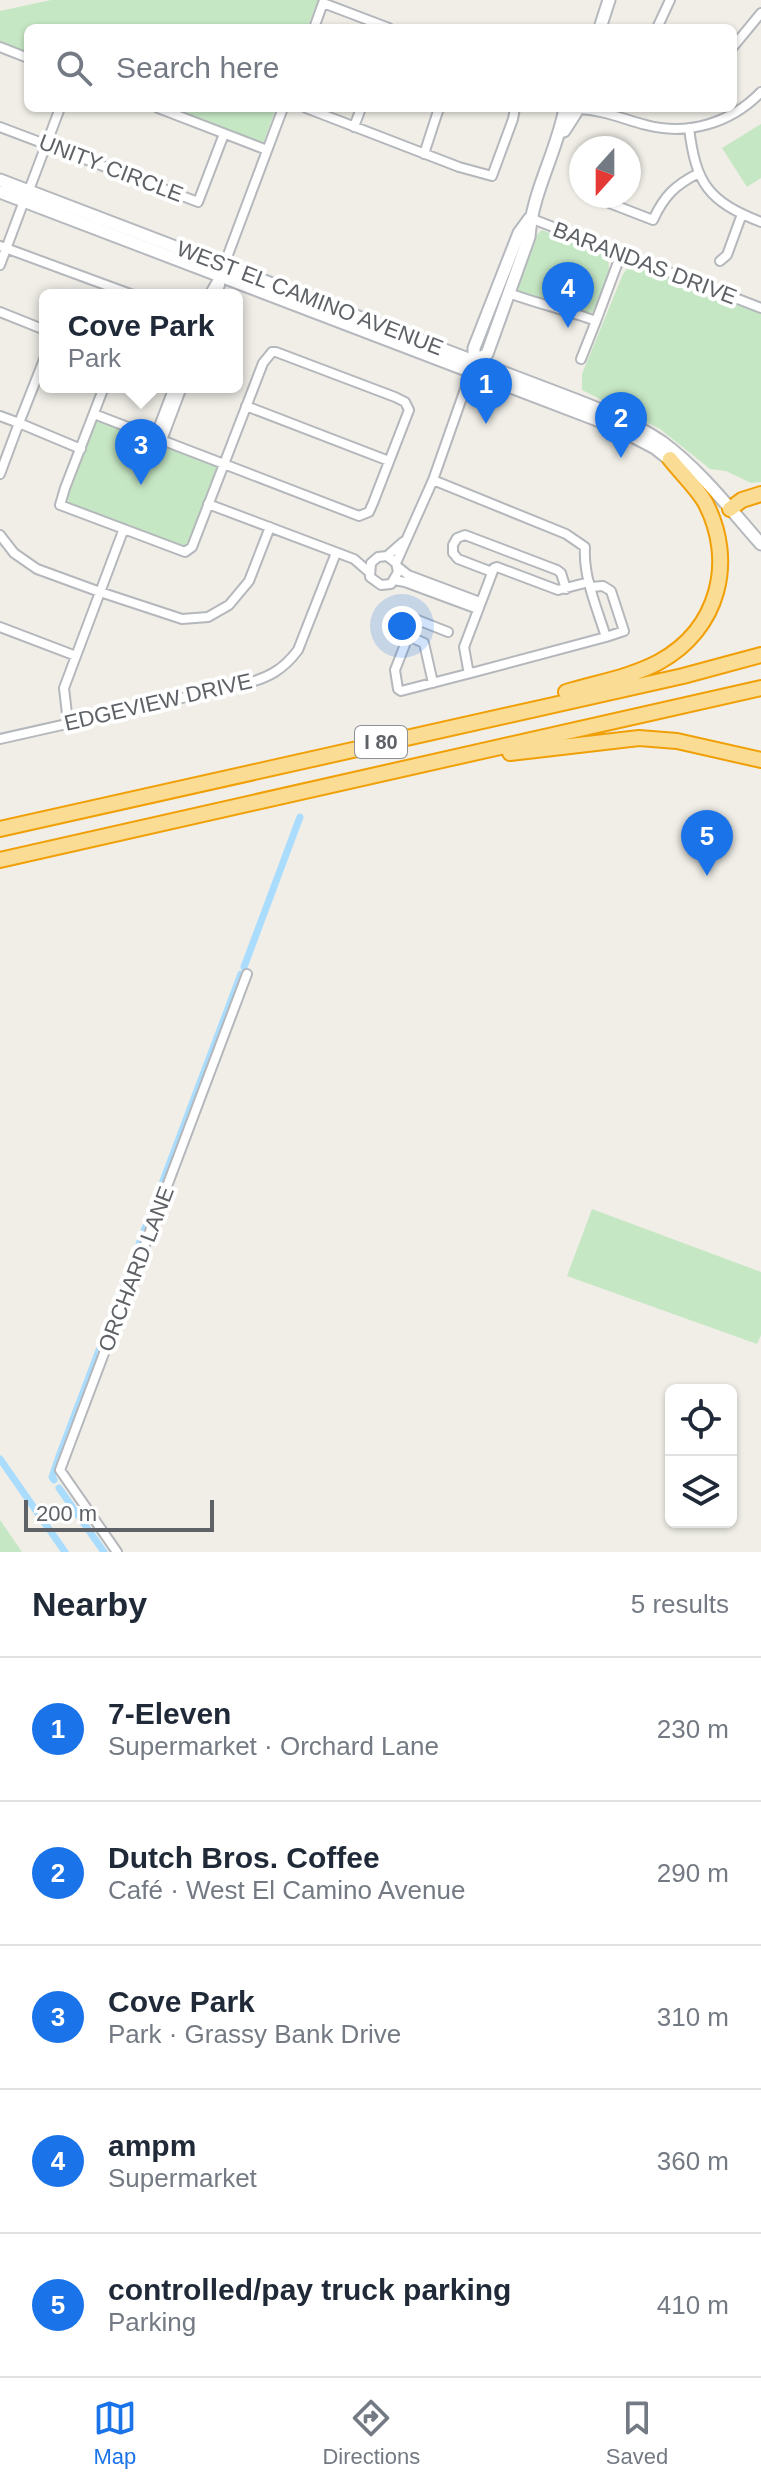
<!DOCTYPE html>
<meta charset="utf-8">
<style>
:root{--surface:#fff;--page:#f2f2f3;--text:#1f2937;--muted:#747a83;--line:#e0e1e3;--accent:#1a73e8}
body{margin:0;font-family:Helvetica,sans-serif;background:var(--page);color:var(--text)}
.controls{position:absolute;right:24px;bottom:24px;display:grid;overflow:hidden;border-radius:12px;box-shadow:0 2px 6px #0004}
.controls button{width:72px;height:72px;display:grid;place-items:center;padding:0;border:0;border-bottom:2px solid var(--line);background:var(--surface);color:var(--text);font:40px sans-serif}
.compass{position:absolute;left:569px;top:136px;width:72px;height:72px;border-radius:50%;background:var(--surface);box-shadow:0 2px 6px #0004;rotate:201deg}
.scale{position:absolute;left:24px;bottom:20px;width:190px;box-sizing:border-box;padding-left:8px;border:4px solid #5e6267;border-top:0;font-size:22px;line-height:28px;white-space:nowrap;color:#5e6267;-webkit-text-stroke:6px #fff;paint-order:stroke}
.you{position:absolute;left:402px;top:626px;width:28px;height:28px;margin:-20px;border:6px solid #fff;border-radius:50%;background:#1a73e8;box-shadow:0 0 0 12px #1a73e833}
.badge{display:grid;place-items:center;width:52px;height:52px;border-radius:50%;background:var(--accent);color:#fff;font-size:26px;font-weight:700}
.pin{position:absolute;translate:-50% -66px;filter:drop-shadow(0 2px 4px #0008)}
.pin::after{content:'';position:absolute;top:42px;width:28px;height:24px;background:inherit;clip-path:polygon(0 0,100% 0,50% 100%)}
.popup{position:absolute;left:39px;top:289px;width:204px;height:104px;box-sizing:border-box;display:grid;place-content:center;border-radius:12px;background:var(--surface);filter:drop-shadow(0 2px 6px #0005);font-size:26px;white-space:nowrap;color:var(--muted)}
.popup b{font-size:30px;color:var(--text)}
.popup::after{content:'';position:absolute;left:50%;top:100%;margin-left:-16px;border:16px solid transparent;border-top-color:var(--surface)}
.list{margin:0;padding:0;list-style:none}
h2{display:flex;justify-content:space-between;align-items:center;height:104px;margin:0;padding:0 32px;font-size:34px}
h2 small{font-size:26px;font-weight:400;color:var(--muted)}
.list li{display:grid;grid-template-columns:52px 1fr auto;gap:24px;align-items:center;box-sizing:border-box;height:144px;padding:0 32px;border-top:2px solid var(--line)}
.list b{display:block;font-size:30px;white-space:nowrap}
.list p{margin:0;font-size:26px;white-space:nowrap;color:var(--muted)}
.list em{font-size:26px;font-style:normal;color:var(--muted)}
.icon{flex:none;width:44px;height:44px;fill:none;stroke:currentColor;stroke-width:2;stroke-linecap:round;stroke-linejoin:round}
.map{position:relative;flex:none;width:761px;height:1552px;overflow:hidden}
.search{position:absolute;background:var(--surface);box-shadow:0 2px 6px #0004;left:24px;right:24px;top:24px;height:88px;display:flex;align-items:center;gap:20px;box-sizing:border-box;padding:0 28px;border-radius:12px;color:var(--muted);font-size:30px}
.sheet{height:824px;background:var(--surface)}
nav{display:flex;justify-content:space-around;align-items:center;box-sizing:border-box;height:112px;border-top:2px solid var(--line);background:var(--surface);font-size:22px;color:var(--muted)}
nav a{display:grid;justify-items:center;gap:4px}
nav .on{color:var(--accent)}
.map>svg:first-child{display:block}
.green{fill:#c6e7c4}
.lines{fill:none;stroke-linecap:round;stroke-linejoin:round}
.canal{stroke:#aadcfd;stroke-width:7}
.street-casing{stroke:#b4b7bb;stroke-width:12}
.secondary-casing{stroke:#b5b9be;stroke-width:15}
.highway-casing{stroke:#f19f06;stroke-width:18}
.street{stroke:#fff;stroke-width:8}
.secondary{stroke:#fff;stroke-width:11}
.highway{stroke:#fadc94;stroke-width:14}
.labels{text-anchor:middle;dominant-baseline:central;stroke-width:8;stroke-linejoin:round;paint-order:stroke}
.shield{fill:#fff;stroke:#8e9195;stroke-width:2}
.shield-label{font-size:20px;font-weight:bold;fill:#5e6267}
.street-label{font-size:22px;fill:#5e6267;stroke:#fff}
</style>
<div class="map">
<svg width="761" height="1552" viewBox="0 0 761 1552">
<rect width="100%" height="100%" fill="#f0eee7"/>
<path class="green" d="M 51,0 L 318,0 L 307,28 L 28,28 L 28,54 L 0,43 L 0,11 Z
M 170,108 L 276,108 L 263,144 Z
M 761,124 L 761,178 L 747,187 L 722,148 Z
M 542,230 L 608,255 L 609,271 L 594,312 L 588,313 L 553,301 L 537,301 L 516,291 L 533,238 Z
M 631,264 L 761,313 L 761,482 L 751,483 L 726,471 L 710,469 L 660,429 L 582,390 L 582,374 L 623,274 Z
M 94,414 L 223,464 L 185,552 L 60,505 Z
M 592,1209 L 761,1272 L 761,1335 L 757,1344 L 567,1276 Z
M 0,1520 L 22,1552 L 0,1552 Z"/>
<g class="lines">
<path class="canal" d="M 244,967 L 300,817
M 0,1459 L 65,1552
M 54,1480 L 52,1477 L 58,1459 L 241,974
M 59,1488 L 104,1552"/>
<g class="street-casing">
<path id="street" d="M 314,28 L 323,3 L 389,28
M 657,28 L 670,0
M 0,47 L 28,58
M 733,47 L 761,13
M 158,108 L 267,150
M 306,108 L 459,167 L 492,176 L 513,119 L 515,108
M 579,109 C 603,110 623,119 646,125 C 688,136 731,123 761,92
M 0,127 L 198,202 L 224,134
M 354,127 L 361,108
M 689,128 C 696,184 708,201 761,222
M 424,154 L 439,108
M 29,190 L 60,108
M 591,196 L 653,220 C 664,196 675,185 699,173
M 530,218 L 761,308
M 0,246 L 133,295
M 720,261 L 727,255 L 742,214
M 0,265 L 24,201
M 509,293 C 538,304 567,310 596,321 L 581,359
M 209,295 L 220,276 L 283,108
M 216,295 L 220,285 L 220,276
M 0,312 L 45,330
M 596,321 L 621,254
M 45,357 L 19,423 L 81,449
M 246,406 L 389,461
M 94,414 C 182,448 271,482 359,516 L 369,512 L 373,503 L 409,410 L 405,402 L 395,397 L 276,352 L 272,352 L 263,363 L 192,547 L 185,552 L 60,505 L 65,488 L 104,387
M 0,416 L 19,423 L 0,474
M 155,437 L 174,387
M 162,440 L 182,387
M 433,480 L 566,534 L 585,547 C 583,577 597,608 606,637 L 471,673 L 468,669 L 464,647 L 494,568 L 497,567 L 558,590 L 589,582
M 208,504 L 354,559 L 369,572
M 0,535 L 14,553 L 37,569 L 100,592 L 182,619 L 208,617 L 229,605 L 249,581 L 270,527
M 387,556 L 396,563 L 398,572 L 391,584 L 381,585 L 370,577 L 371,563 L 378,557 L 387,556 L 403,542
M 396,563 L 433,480 L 471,372
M 398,567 L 408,575 L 480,602
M 492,572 L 458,559 L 453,553 L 453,545 L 457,538 L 465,535 L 557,570 L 561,573 L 566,589
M 394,580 L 405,582 L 478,609
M 591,587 L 603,586 L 611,591 L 624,631 L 606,637
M 0,627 L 76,656
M 448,632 L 415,619 L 395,670 L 398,689 L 401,691 L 471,673
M 408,636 L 424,643 L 433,683
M 68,723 L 64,688 L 123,531
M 0,739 L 244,684 C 268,678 283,670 298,650 L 336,553
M 117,1552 L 60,1470 L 247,974"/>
</g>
<g class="secondary-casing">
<path id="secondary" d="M 600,28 L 609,0
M 564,131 L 578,109
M 0,180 L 573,399 C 604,411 634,423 662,442 C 700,470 730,509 761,544
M 0,192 L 613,426 L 655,448 L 674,463
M 475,361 L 487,354 L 529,237 C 532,192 557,152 565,108
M 474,365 L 474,348 L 519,233 L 530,218"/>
</g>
<g class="highway-casing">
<path id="highway" d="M 730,509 L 742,500 L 761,494
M 566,692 C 596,683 631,677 659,662 C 719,629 736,561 705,502 C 696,487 681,473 670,459
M 510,753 L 639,738 L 677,741 L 761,760
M 0,829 L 683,676 L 761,655
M 0,860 L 761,688"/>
</g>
<use href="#street" class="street"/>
<use href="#secondary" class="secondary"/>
<use href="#highway" class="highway"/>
</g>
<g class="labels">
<rect class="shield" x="355" y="726" width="52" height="32" rx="6"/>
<g class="shield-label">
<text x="381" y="742">I 80</text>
</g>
<g class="street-label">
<text transform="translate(111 168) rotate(21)">UNITY CIRCLE</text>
<text transform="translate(645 263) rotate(21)">BARANDAS DRIVE</text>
<text transform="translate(310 298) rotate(21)">WEST EL CAMINO AVENUE</text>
<text transform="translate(158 702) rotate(-13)">EDGEVIEW DRIVE</text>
<text transform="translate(136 1269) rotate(-69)">ORCHARD LANE</text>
</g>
</g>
</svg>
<div class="controls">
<button><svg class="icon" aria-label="locate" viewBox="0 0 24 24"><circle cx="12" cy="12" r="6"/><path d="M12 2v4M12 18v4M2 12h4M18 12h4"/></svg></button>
<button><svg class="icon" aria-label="layers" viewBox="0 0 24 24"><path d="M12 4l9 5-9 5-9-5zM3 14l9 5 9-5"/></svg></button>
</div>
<svg class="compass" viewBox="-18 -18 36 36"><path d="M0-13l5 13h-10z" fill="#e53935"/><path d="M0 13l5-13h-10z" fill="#747a83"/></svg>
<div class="scale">200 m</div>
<div class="you"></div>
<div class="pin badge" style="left:486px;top:424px">1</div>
<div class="pin badge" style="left:621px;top:458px">2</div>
<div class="pin badge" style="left:141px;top:485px">3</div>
<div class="popup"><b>Cove Park</b>Park</div>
<div class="pin badge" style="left:568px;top:328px">4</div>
<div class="pin badge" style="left:707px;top:876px">5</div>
<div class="search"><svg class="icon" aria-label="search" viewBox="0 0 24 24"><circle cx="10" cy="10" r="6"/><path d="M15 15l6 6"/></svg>Search here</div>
</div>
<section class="sheet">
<h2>Nearby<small>5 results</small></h2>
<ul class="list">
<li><span class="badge">1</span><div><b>7-Eleven</b><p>Supermarket · Orchard Lane</p></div><em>230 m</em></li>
<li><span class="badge">2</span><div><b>Dutch Bros. Coffee</b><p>Café · West El Camino Avenue</p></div><em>290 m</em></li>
<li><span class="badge">3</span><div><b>Cove Park</b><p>Park · Grassy Bank Drive</p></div><em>310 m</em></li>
<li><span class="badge">4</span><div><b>ampm</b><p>Supermarket</p></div><em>360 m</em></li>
<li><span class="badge">5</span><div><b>controlled/pay truck parking</b><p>Parking</p></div><em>410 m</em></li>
</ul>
</section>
<nav>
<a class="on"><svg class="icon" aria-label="map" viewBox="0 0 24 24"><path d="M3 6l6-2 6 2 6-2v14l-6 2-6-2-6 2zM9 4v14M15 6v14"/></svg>Map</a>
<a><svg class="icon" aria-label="directions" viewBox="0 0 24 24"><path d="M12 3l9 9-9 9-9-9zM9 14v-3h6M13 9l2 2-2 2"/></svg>Directions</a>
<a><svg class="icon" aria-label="saved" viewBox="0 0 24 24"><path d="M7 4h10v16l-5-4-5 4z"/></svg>Saved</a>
</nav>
